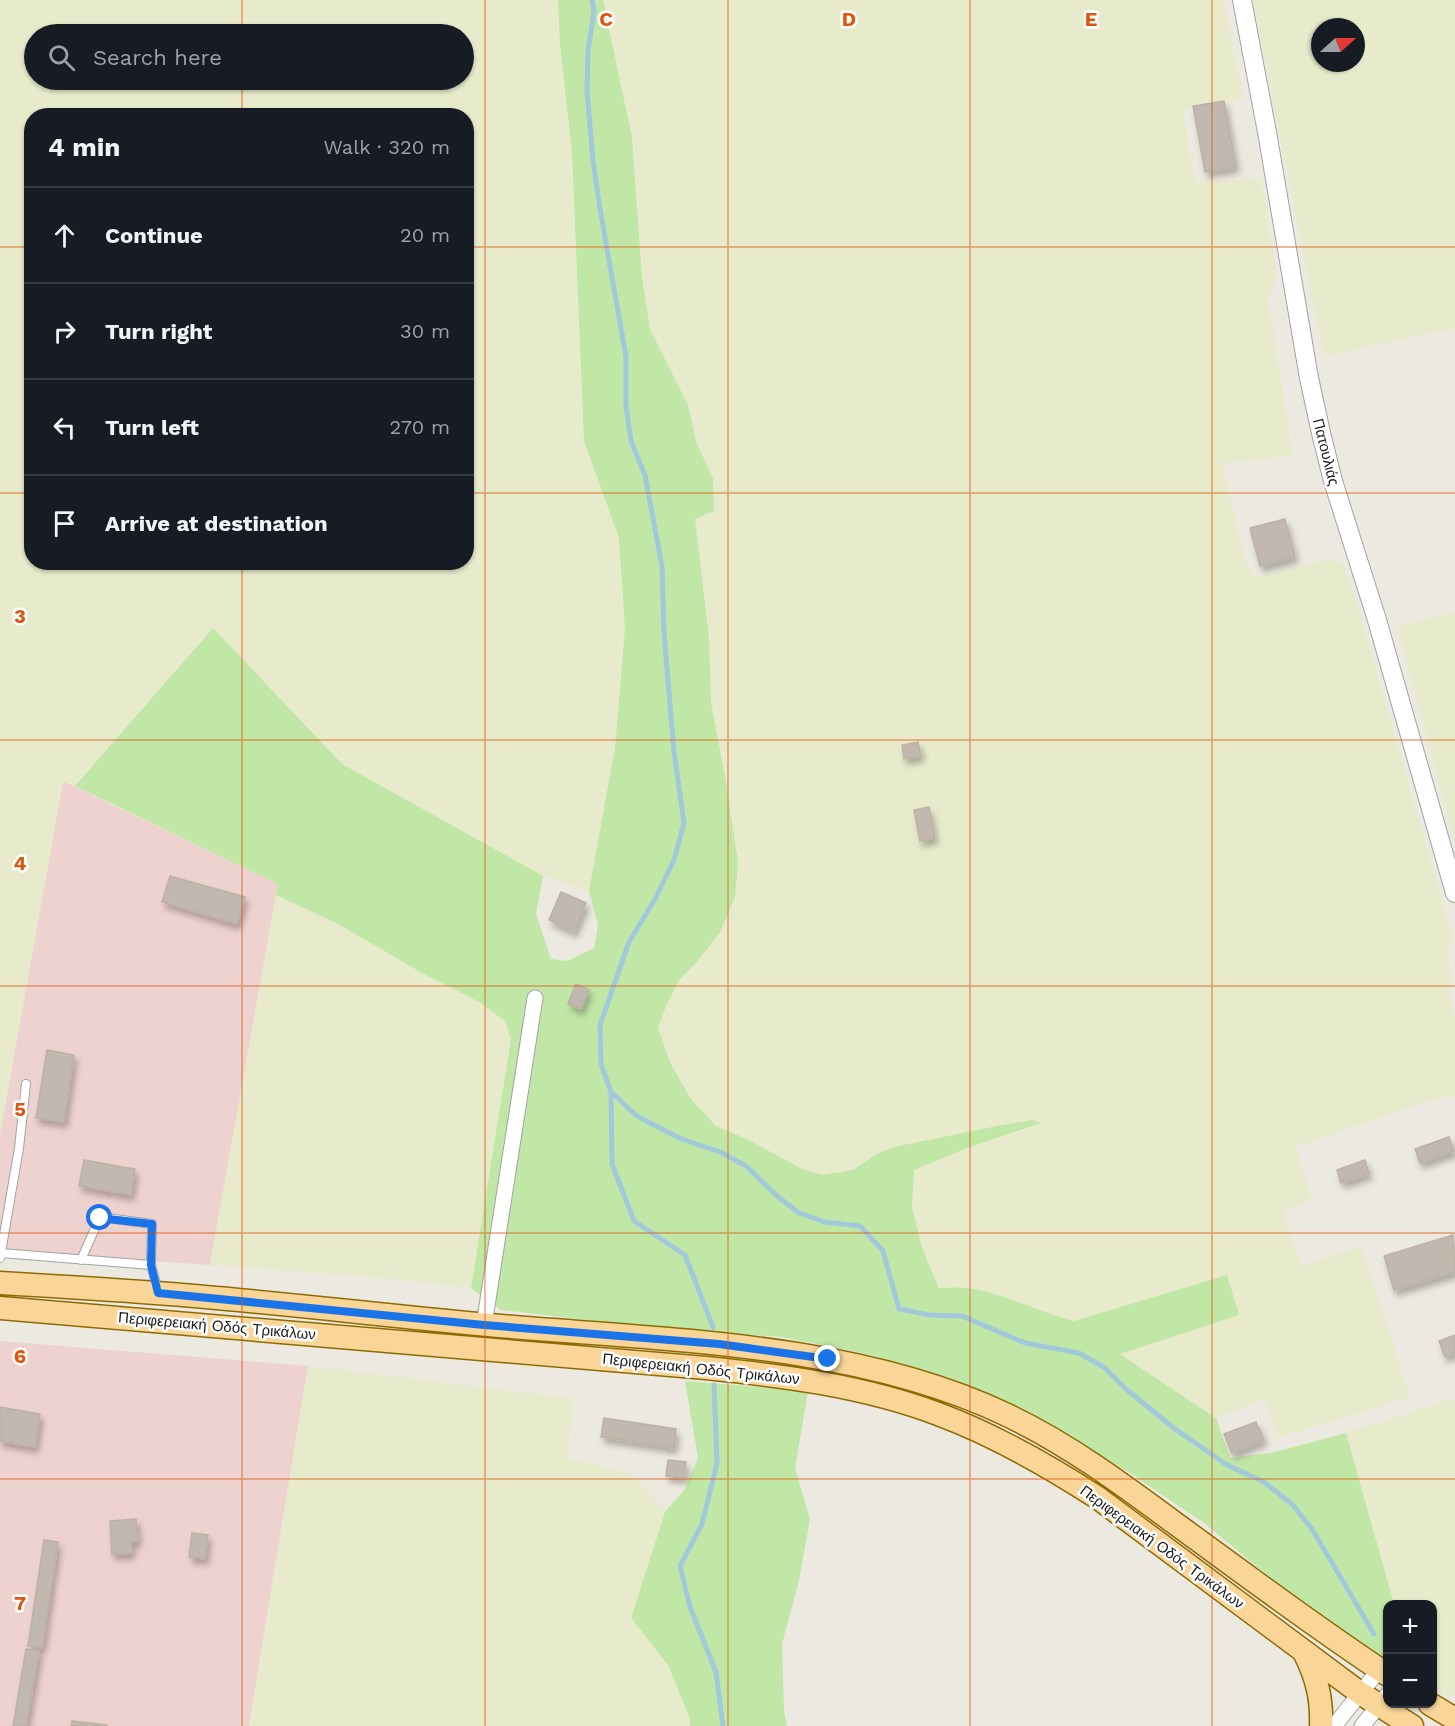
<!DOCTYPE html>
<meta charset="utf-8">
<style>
:root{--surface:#171b24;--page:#242831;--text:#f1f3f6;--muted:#9ea1a6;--line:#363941}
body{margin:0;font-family:"Work Sans",sans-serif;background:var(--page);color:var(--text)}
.controls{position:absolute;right:18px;bottom:18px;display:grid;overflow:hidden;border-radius:12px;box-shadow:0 2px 4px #0004}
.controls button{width:54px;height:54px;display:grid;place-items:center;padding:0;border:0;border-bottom:2px solid var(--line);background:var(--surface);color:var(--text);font:30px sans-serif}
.compass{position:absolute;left:1311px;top:18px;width:54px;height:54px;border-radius:50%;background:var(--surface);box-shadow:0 2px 4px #0004;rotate:69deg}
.stop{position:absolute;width:18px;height:18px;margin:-14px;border:4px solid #1a73e8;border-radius:50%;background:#fff}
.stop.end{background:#1a73e8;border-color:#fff;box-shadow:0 2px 6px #0008}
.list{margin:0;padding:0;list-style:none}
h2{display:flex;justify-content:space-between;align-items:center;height:78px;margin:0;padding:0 24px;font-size:26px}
h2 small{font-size:20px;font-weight:400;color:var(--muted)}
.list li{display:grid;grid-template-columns:39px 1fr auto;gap:18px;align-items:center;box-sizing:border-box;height:96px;padding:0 24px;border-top:2px solid var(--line)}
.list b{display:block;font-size:22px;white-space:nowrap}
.list em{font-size:20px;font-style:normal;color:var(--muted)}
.icon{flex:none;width:33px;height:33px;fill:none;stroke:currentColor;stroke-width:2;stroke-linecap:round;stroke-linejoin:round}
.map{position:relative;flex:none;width:1455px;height:1726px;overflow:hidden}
.search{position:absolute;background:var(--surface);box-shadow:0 2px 4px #0004;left:24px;top:24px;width:450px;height:66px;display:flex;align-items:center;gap:15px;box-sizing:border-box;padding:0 21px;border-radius:33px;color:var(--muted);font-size:22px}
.panel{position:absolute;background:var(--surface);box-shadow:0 2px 4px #0004;left:24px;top:108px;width:450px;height:462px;border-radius:24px}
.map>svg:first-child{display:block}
.commercial{fill:#eed2cf}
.farmland{fill:#e7ebcb;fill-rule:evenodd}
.grass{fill:#c1e7a6}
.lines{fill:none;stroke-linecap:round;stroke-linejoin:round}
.stream{stroke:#a1c9da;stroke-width:5}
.building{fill:#c1b8b0;stroke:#bdb1a3;stroke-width:1.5;filter:url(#shadow)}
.service-casing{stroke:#a2a2a2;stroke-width:10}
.minor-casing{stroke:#a2a2a2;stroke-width:17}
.tertiary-casing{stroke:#a2a2a2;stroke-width:20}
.primary-casing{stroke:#8e6a03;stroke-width:25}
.service{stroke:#fff;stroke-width:8}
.minor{stroke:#fff;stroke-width:15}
.tertiary{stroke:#fff;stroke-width:18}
.primary{stroke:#f9d698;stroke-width:22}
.route{stroke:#1a73e8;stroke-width:8}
.grid{fill:none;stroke:#de560d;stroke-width:1.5;stroke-opacity:0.55}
.labels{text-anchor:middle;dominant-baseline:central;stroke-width:5;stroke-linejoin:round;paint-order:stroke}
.street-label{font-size:15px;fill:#1b1b1b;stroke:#fff}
.grid-label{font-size:20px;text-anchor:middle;font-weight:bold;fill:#de560d;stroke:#fff;stroke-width:5;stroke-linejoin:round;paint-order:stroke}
</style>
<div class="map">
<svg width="1455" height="1726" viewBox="0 0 1455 1726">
<defs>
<filter id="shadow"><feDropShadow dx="3" dy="5.5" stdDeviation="3" flood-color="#0004"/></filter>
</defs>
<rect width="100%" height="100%" fill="#ece9e0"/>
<path class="commercial" d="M 63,781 L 278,884 L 210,1265 L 0,1251 L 0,1134 Z
M 0,1341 L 308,1366 L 249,1726 L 0,1726 Z"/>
<path class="farmland" d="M 0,0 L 558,0 L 560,45 L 572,153 L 584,441 L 619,538 L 625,629 L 615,748 L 589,891 L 543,876 L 342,764 L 212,628 L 75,786 L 63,781 L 0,1134 ZM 34,34 L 464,34 L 464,80 L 34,80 ZM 32,116 L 466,116 L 466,562 L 32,562 Z
M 603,0 L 1223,0 L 1243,98 L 1183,109 L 1195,183 L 1261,178 L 1274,257 L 1276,279 L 1268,299 L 1293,456 L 1222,463 L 1246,563 L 1255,577 L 1329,559 L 1343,564 L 1354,594 L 1453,938 L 1447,949 L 1453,983 L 1449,996 L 1455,1018 L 1455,1095 L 1430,1100 L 1295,1147 L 1312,1200 L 1283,1212 L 1302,1266 L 1361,1247 L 1410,1397 L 1277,1438 L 1265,1399 L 1216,1418 L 1119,1353 L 1239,1315 L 1227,1275 L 1074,1321 L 1056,1317 L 1005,1298 L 967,1288 L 939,1288 L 922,1248 L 912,1207 L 914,1170 L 967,1148 L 1040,1124 L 1033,1120 L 918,1142 L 877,1154 L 853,1170 L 823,1175 L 802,1169 L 747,1139 L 716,1126 L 690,1098 L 670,1062 L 658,1028 L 666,1006 L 679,980 L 697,962 L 735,897 L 738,862 L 726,782 L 711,702 L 709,638 L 694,519 L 713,478 L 696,442 L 688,405 L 650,329 L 642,277 L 632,137 Z
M 1253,0 L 1455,0 L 1455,328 L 1324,356 ZM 1320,27 L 1356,27 L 1356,63 L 1320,63 Z
M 1455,613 L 1455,842 L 1397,626 Z
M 276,895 L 338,924 L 479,1002 L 505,1021 L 511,1039 L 471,1288 L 373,1277 L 210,1265 Z
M 308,1366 L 574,1399 L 567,1458 L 633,1475 L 665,1512 L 632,1618 L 668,1665 L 690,1719 L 690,1726 L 249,1726 Z
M 1455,1398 L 1455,1695 L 1446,1697 L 1433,1689 L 1432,1604 L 1394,1604 L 1346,1433 Z"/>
<path class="grass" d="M 558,0 L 603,0 L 632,137 L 642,277 L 650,329 L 688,405 L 696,442 L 713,478 L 714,511 L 695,519 L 709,638 L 711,702 L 726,782 L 738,862 L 735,897 L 720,932 L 697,962 L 679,980 L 666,1006 L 658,1028 L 670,1062 L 690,1098 L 716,1126 L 747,1139 L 802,1169 L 823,1175 L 853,1170 L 877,1154 L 894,1147 L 992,1127 L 1033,1120 L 1041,1123 L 967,1148 L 914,1170 L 912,1207 L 922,1248 L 939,1288 C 948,1288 958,1287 967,1288 C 1004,1293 1038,1312 1074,1321 L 1227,1275 L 1239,1315 L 1120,1354 L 1216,1418 L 1230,1458 L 1271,1453 L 1346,1433 L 1394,1604 L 1388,1604 L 1387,1663 L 1361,1648 L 1283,1588 L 1204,1523 L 1130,1473 L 1048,1425 L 948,1378 L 871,1355 L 782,1337 L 672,1330 L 501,1310 L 471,1288 L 511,1039 L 505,1021 L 479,1002 L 422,973 L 338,924 L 276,895 L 278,884 L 75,786 L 213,628 L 342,764 L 543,876 L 536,914 L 551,959 L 567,961 L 594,948 L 598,925 L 589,891 L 615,748 L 625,629 L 619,538 L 584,441 L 572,153 L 560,45 Z
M 685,1381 L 808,1391 L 795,1468 L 810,1519 L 799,1580 L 782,1644 L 784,1710 L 787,1726 L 690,1726 L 690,1719 L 668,1665 L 631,1618 L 665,1512 L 685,1489 L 698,1458 Z"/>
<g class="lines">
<path class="stream" d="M 592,0 L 594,11 L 588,51 L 587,90 L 593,161 L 600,209 L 626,357 L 626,407 L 631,441 L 645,475 L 662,566 L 664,633 L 674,752 L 684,823 L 674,860 L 655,899 L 629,942 L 600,1025 L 601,1064 L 611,1092 L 637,1116 L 679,1138 L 720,1152 L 746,1166 L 777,1196 L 799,1213 L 825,1222 L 860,1226 L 883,1251 L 899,1309 L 930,1315 L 962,1316 L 1025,1343 L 1079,1353 L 1105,1368 L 1126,1389 L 1175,1429 L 1227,1465 L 1264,1482 L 1293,1505 L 1312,1529 L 1374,1634
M 611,1092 L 612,1164 L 634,1221 L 685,1255 L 713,1327
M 714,1385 L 717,1463 L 702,1524 L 680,1566 L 690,1607 L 716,1672 L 723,1726"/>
</g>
<path class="building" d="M 1224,101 L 1236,167 L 1205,172 L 1193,106 Z
M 1285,519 L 1295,557 L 1260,566 L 1250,528 Z
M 918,742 L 921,756 L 904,759 L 902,745 Z
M 929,807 L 935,838 L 920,841 L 914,810 Z
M 170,876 L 245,897 L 237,924 L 162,902 Z
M 561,892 L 586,903 L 574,932 L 549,920 Z
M 576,984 L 589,990 L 581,1009 L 568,1004 Z
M 47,1050 L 74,1055 L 64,1122 L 36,1118 Z
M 1449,1137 L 1454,1151 L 1420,1163 L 1415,1149 Z
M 84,1160 L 135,1169 L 131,1195 L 79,1186 Z
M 1365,1160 L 1369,1174 L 1341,1183 L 1337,1170 Z
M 1453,1235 L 1455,1272 L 1394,1290 L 1384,1256 Z
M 1455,1335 L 1455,1353 L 1445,1357 L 1439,1341 Z
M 0,1407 L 40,1414 L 35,1447 L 0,1441 Z
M 604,1418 L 676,1429 L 674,1448 L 601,1437 Z
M 1256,1422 L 1264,1440 L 1232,1453 L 1224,1434 Z
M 668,1460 L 686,1462 L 684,1478 L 666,1476 Z
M 136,1519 L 138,1541 L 131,1542 L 132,1553 L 112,1554 L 110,1521 Z
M 192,1533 L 208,1535 L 205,1559 L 189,1557 Z
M 44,1540 L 58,1542 L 42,1648 L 28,1646 Z
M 26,1649 L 39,1651 L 26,1726 L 13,1726 Z
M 72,1721 L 107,1725 L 107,1726 L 71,1726 Z"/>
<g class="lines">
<g class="service-casing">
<path id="service" d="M 1,1253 L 151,1265
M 0,1258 L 19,1148 L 26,1084
M 81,1260 L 100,1217 L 152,1224 L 151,1265 L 158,1291"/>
</g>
<g class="minor-casing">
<path id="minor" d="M 484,1325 L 535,998
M 1334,1726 L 1379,1670
M 1362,1726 L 1388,1694"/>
</g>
<g class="tertiary-casing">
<path id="tertiary" d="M 1242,0 L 1267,132 L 1309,378 L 1321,433 L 1333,481 L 1377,620 L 1455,893"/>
</g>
<g class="primary-casing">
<path id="primary" d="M 0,1283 C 52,1286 104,1289 156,1293 C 267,1301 378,1315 489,1325 C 659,1340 852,1341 1007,1415 C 1068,1444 1122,1484 1176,1524 C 1246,1575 1315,1627 1388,1675
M 0,1308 L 706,1368 C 784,1376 864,1386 938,1414 C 995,1435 1047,1465 1098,1498 L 1360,1693 L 1412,1726
M 1305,1654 C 1317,1678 1322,1699 1321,1726
M 1430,1704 L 1455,1719"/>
</g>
<use href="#service" class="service"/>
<use href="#minor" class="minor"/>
<use href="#tertiary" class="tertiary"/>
<use href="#primary" class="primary"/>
</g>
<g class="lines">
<path class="route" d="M 100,1218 L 152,1224 L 151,1265 L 158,1293 L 484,1325 L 719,1344 L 828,1359"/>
</g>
<path class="grid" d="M 242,0 L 242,34M 485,0 L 485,1726M 728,0 L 728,1726M 970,0 L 970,1726M 1212,0 L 1212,1726M 242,80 L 242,116M 0,247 L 32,247M 466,247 L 1455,247M 0,493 L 32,493M 466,493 L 1455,493M 242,562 L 242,1726M 0,740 L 1455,740M 0,986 L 1455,986M 0,1233 L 1455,1233M 0,1479 L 1455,1479"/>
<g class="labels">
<g class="street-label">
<text transform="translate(1326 452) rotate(76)">Πατουλιάς</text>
<text transform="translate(217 1326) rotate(5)">Περιφερειακή Οδός Τρικάλων</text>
<text transform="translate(701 1369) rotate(6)">Περιφερειακή Οδός Τρικάλων</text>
<text transform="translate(1162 1547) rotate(36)">Περιφερειακή Οδός Τρικάλων</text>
</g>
</g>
<g class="grid-label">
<text x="606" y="26">C</text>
<text x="849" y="26">D</text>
<text x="1091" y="26">E</text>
<text x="20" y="623">3</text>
<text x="20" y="870">4</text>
<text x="20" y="1116">5</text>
<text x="20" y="1363">6</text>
<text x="20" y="1610">7</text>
</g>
</svg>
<div class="controls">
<button>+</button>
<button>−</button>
</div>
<svg class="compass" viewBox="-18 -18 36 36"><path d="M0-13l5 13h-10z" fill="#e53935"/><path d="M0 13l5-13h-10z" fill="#9ea1a6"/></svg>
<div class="stop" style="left:100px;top:1218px"></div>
<div class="stop end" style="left:828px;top:1359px"></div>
<div class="search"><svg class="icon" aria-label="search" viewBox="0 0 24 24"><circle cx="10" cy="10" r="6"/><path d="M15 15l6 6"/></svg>Search here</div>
<section class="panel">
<h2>4 min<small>Walk · 320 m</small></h2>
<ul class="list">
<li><svg class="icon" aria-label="ahead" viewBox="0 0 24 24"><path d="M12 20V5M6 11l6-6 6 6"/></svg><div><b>Continue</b></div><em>20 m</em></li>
<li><svg class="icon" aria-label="right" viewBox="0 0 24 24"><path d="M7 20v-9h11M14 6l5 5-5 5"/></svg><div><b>Turn right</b></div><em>30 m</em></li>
<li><svg class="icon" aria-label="left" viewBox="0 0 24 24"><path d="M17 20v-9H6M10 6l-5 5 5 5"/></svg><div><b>Turn left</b></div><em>270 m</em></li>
<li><svg class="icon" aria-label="arrive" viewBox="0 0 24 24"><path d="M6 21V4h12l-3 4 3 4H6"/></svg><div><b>Arrive at destination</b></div></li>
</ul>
</section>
</div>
